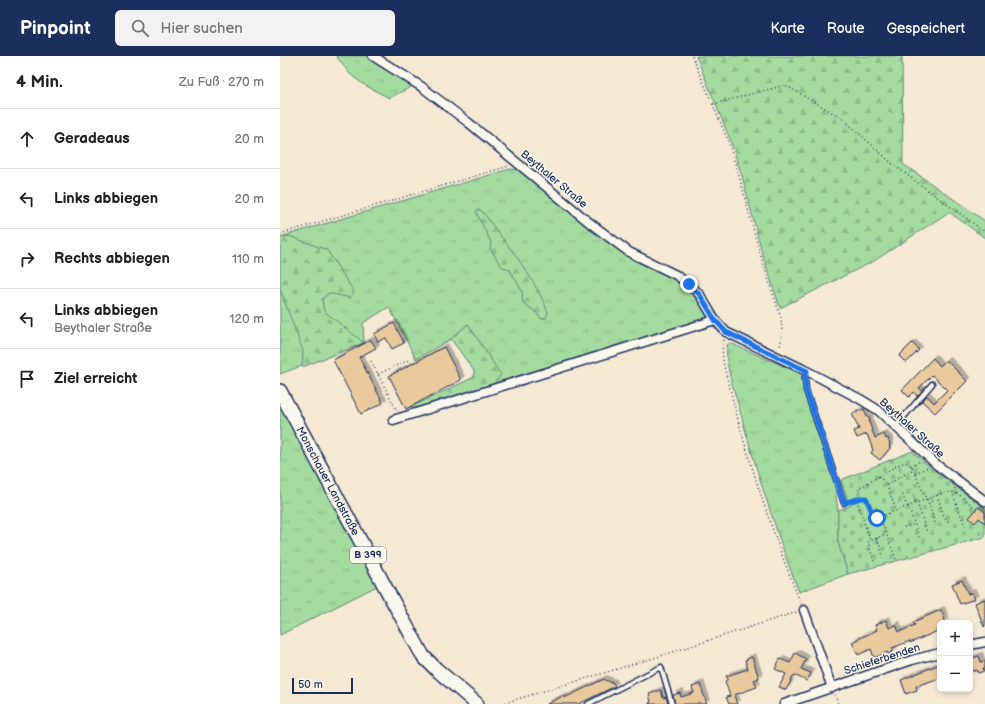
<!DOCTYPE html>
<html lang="de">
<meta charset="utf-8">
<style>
:root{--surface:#fff;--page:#f2f2f2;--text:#222;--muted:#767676;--line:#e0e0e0;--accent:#1b2f5e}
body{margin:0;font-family:"Balsamiq Sans",sans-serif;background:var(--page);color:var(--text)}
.controls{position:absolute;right:12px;bottom:12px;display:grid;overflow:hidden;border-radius:6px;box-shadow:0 2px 6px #0003}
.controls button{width:36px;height:36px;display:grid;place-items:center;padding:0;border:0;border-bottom:1px solid var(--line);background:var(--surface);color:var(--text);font:20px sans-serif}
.scale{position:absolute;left:12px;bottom:10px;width:61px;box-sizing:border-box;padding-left:4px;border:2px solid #1b2f5e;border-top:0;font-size:11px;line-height:14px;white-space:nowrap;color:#1b2f5e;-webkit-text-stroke:3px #fbf7ec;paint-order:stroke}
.stop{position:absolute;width:12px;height:12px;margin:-9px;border:3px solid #1a73e8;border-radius:50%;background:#fff}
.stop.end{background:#1a73e8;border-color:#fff;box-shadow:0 1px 4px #0008}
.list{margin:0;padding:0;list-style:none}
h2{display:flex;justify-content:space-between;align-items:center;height:52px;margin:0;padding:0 16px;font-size:17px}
h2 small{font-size:13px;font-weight:400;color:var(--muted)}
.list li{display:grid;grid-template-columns:26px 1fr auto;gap:12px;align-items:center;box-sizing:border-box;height:60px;padding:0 16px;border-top:1px solid var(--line)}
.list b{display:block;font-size:15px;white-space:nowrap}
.list p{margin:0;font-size:13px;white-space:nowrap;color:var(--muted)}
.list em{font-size:13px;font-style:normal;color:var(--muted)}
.icon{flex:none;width:22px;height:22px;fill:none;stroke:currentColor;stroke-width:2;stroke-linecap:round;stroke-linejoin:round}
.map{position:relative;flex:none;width:705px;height:648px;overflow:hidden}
header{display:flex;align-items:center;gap:24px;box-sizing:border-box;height:56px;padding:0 20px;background:var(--accent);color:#fff}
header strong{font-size:19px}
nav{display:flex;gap:22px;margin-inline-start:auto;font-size:14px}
.search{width:280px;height:36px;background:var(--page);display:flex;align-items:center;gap:10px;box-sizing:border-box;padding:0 14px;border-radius:6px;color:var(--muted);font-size:15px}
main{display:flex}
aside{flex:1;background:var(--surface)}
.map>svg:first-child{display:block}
.grass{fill:url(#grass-tufts);stroke:#60867f}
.forest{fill:url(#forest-firs);stroke:#60867f}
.cemetery{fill:url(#cemetery-stones);stroke:#60867f}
.building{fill:#eac99c;stroke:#1b2f5e;filter:url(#shadow)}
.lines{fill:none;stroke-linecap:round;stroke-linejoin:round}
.service-casing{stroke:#1b2f5e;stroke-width:7}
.minor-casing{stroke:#1b2f5e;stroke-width:11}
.primary-casing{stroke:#1b2f5e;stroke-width:16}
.path{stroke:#1b2f5e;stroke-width:1.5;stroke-dasharray:1 3;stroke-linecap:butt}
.service{stroke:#fbf7ec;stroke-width:4}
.minor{stroke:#fbf7ec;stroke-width:8}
.primary{stroke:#fbf7ec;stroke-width:13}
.route{stroke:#1a73e8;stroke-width:5}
.labels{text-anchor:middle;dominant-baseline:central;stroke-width:3;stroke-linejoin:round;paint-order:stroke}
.shield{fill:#fbf7ec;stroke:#5e6b89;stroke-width:1}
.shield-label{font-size:10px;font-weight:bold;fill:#1b2f5e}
.street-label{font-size:11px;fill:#1b2f5e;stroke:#fbf7ec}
</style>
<header>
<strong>Pinpoint</strong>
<div class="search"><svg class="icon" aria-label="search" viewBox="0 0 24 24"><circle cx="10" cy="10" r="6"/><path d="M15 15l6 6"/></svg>Hier suchen</div>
<nav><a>Karte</a><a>Route</a><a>Gespeichert</a></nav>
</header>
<main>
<aside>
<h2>4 Min.<small>Zu Fuß · 270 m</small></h2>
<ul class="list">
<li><svg class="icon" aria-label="ahead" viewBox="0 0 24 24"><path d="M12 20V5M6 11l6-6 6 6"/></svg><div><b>Geradeaus</b></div><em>20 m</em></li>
<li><svg class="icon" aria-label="left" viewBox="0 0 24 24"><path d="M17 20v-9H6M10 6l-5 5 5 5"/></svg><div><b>Links abbiegen</b></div><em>20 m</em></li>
<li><svg class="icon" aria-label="right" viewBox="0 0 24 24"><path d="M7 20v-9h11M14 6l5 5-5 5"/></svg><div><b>Rechts abbiegen</b></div><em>110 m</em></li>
<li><svg class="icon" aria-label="left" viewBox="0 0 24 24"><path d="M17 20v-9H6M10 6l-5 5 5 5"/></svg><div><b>Links abbiegen</b><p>Beythaler Straße</p></div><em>120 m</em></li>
<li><svg class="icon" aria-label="arrive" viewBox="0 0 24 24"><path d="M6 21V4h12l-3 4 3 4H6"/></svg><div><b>Ziel erreicht</b></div></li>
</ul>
</aside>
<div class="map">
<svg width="705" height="648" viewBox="0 0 705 648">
<defs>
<pattern id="grass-tufts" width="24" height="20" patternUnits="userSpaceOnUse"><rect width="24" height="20" fill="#a4dca0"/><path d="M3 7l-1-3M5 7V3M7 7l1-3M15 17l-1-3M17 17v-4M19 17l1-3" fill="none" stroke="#8dbd8c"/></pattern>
<pattern id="forest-firs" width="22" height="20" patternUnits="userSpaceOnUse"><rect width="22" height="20" fill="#a4dca0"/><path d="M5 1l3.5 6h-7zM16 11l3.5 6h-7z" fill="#8dbd8c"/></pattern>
<pattern id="cemetery-stones" width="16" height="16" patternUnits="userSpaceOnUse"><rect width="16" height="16" fill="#a4dca0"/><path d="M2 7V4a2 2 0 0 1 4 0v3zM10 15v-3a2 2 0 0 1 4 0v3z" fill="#8dbd8c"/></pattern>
<filter id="shadow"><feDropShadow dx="3.5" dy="-3.5" stdDeviation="0" flood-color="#0004"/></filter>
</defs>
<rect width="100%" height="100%" fill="#f6e9d4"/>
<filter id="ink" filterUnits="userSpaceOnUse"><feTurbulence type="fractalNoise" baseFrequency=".025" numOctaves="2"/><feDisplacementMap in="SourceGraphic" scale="8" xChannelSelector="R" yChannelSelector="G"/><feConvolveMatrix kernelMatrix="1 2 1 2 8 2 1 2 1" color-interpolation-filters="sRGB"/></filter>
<g filter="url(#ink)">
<path class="grass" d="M 56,0 L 88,0 L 135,29 L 109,42 L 81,27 L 70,18 Z
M 230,113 L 240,114 C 274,143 308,173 345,198 C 364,212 389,215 407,231 C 415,239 424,250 427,261 L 422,266 L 209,333 L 188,268 L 171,283 L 136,303 L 109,251 L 83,267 L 84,287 L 0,318 L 0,181 Z
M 450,287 L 519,317 L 522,321 L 524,334 L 554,425 L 558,454 L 558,486 L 568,518 L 519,536 C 505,501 494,466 482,430 C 474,404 466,378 459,351 C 453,331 445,310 447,289 Z
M 0,350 L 97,530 L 0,579 Z"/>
<path class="forest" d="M 416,0 L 622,0 L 623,108 L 705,165 L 705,182 L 669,156 L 594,205 L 500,252 L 483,200 L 462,120 L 450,83 Z
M 197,154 L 201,154 C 225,186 253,218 268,256 L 266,262 L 261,263 L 256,256 L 243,247 L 242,235 L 230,214 L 221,210 L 210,192 L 211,186 L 196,156 Z
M 9,180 L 47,194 L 74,236 L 70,242 L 49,237 L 42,243 L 44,255 L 84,287 L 22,311 L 23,295 L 0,233 L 0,182 Z
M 188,268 L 221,319 L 209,333 L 131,356 L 129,352 L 194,321 L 194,315 L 171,283 Z"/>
<path class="cemetery" d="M 632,395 L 652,413 L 705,452 L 705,481 L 568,518 L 558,486 L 558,454 L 570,450 L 561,424 Z"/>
<path class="building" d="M 114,267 L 124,287 L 112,293 L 106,282 L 98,286 L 94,278 Z
M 91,284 L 96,292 L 79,301 L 103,347 L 81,358 L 53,304 Z
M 632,287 L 639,294 L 626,307 L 619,300 Z
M 164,291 L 181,324 L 126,353 L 109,320 Z
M 653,302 L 660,310 L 666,304 L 687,325 L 655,357 L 642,345 L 647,340 L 654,347 L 667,334 L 652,319 L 639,332 L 642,335 L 637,340 L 634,336 L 629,341 L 622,334 Z
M 584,353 L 587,361 L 590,363 L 589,366 L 595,382 L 604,378 L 606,383 L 608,382 L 610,388 L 609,389 L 610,392 L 600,404 L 591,397 L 593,394 L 587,378 L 577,382 L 574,375 L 579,373 L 572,358 Z
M 698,451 L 705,456 L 705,467 L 699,462 L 695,467 L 689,462 Z
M 682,524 L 688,538 L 692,537 L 695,543 L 680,548 L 672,528 Z
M 705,543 L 705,570 L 704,571 L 695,547 Z
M 661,554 L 666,567 L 660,567 L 660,574 L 630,587 L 630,585 L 612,592 L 614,595 L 608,598 L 607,596 L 594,602 L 591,593 L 578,599 L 572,586 L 597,574 L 595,569 L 606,564 L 609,572 L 616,569 L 619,576 L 635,569 L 633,566 Z
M 515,597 L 526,603 L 521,613 L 531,617 L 527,625 L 514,619 L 506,634 L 499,631 L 506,618 L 495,613 L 500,603 L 510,607 Z
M 699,600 L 701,606 L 705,605 L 705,612 L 703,612 L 704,615 L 698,617 L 697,614 L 690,616 L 690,603 Z
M 472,601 L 479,622 L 474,624 L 477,631 L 454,639 L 457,648 L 449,648 L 446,641 L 450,640 L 445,625 L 448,623 L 446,620 L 468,613 L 465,604 Z
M 660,608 L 660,622 L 636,630 L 637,634 L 626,638 L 621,624 Z
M 324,623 L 325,624 L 333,627 L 335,630 L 299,648 L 267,648 L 283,640 L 284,642 Z
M 420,628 L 427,648 L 395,648 L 393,639 L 400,637 L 401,641 L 414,637 L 412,631 Z
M 381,634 L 383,642 L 386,641 L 388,648 L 369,648 L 369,647 L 371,646 L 369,638 Z"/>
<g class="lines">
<g class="service-casing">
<path id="service" d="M 527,315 L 525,322 L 526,334 L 564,447
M 616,370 L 652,328
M 308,648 L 381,611 L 392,648"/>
</g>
<g class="minor-casing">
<path id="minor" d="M 93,0 L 142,31 L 189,67 L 310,167 L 349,196 L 396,219 L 409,228 L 420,239 L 435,264 L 446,276 L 527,315 L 580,343 L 598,354 L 657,409 L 705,445
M 113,364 L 435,264
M 524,554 L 552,632
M 690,589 L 705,586
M 504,648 L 632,604 L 660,597"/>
</g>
<g class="primary-casing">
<g id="primary">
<path id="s1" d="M 0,335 L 110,540 L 143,600 L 156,613 L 197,648"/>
</g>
</g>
<path class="path" d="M 412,0 L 448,84 L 459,120 L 481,201 L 501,262 L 502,275 L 500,292
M 433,48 L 505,29 L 562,62 L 615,110 L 705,176
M 0,178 L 229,110
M 444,284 C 439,302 448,323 452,341 C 470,411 494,481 521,548
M 91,305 L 117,355
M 98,318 L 129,304
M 631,410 L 640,405
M 635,417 L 647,412
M 599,420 L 607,429 L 616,454
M 607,429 L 633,413
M 675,432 L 673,436 L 674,441 L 685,470
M 631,433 L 636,447
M 621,435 L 627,450
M 657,439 L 664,460 L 670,467
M 579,442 L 578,436 L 579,432 L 618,409 L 625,406 L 632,410 L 646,443
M 647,443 L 656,470
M 570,445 L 586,442 L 594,461 L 597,462 L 660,438 C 677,432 684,443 696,453
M 637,447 L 647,476
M 578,448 L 590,484
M 628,450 L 639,481
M 600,461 L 616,503
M 624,471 L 635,468
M 597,482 L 603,500
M 594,505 L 588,486 L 606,478
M 555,639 L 558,648
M 221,648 L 377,601 L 517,556"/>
<use href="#service" class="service"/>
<use href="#minor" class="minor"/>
<use href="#primary" class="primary"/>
</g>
</g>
<g class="lines" filter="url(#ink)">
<path class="route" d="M 409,228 L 420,239 L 435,264 L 446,276 L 527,315 L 525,322 L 526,334 L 564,447 L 581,442 L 586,442 L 594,461 L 597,462"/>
</g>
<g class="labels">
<rect class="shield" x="70" y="491" width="36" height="16" rx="3"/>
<g class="shield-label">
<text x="88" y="499">B 399</text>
</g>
<g class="street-label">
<text transform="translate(274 123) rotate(40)">Beythaler Straße</text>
<text transform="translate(632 372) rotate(42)">Beythaler Straße</text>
<text stroke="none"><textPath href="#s1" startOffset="102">Monschauer Landstraße</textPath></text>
<text transform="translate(602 603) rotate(-18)">Schieferbenden</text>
</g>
</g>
</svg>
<div class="controls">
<button>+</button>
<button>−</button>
</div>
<div class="scale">50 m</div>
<div class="stop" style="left:597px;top:462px"></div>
<div class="stop end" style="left:409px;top:228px"></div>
</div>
</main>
